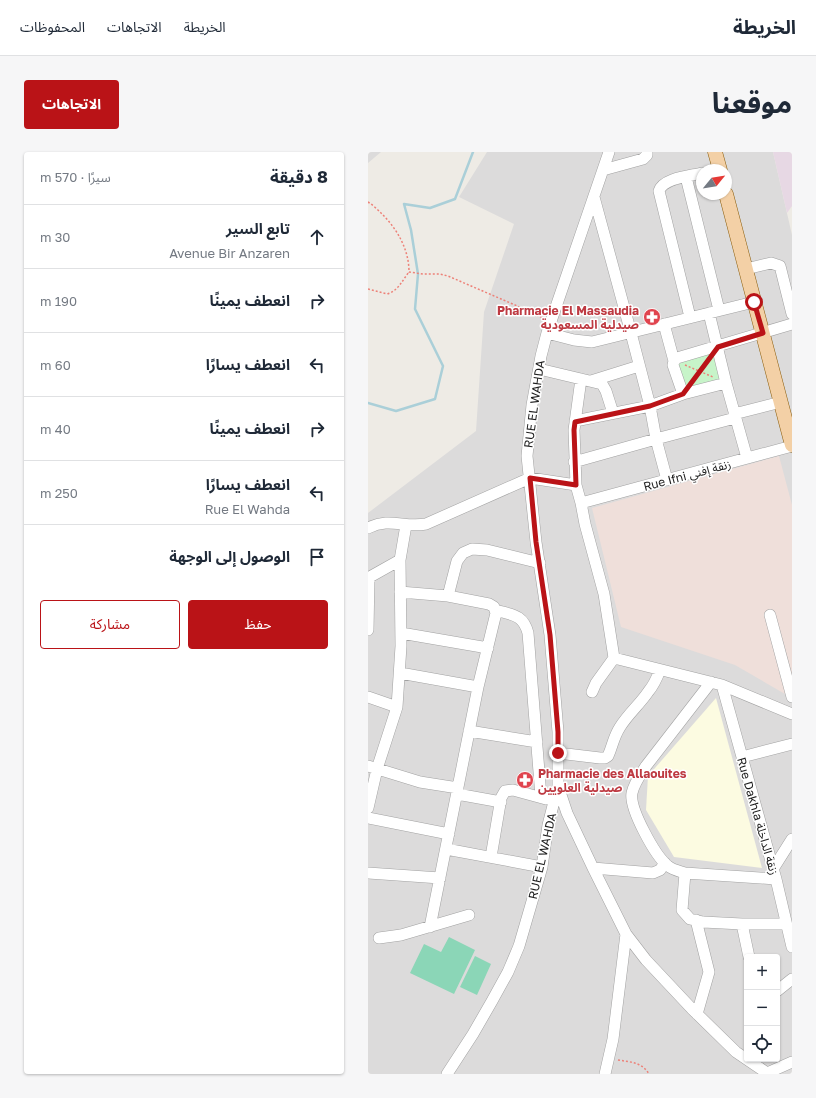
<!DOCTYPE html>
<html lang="ar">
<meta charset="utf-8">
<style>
:root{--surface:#fff;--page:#f6f6f7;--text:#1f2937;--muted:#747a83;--line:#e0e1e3;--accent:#ba1317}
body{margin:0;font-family:"Golos Text","Noto Sans Arabic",sans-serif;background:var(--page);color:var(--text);direction:rtl}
.controls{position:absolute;right:12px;bottom:12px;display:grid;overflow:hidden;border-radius:4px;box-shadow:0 1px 3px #0004}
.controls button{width:36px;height:36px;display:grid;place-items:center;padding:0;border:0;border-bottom:1px solid var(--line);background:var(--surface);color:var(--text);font:20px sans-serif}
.compass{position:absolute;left:328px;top:12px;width:36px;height:36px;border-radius:50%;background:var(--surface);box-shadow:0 1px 3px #0004;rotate:60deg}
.stop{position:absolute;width:12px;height:12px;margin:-9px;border:3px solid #ba1317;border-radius:50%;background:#fff}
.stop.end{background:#ba1317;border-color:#fff;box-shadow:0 1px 4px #0008}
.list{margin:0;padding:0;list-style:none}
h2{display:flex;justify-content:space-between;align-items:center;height:52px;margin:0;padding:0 16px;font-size:17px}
h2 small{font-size:13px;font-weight:400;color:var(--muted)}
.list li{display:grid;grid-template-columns:26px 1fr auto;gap:12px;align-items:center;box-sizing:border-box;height:64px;padding:0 16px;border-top:1px solid var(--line)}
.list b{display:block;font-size:15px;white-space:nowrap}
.list p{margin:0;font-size:13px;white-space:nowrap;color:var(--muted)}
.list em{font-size:13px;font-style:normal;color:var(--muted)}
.actions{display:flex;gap:8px;padding:12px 16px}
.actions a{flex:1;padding:9px 0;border:1px solid var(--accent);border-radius:4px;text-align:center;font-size:14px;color:var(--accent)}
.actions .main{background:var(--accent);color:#fff}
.icon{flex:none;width:22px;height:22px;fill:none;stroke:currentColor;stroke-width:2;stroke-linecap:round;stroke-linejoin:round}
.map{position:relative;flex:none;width:424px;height:922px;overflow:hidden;direction:ltr;border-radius:4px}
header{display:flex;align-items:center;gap:24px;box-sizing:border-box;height:56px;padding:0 20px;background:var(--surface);border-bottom:1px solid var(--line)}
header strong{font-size:19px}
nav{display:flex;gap:22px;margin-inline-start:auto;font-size:14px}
.intro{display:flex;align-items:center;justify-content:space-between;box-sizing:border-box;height:96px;padding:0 24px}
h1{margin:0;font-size:28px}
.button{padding:10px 18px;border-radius:4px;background:var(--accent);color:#fff;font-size:14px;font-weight:700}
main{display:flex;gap:24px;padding:0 24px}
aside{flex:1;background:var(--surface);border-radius:4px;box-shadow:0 1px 3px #0004}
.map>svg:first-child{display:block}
.residential{fill:#dcdbdb;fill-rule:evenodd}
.industrial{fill:#e7d8e4}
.education{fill:#fcfbe1}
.military{fill:#efdfda}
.park{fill:#c7f4c9}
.pitch{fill:#8bd6b7}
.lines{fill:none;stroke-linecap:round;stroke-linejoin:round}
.stream{stroke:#aacfd8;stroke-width:2.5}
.minor-casing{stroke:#a2a2a2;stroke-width:12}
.major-casing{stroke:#8b5e0e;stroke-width:15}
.path{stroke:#ed8178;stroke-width:1.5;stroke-dasharray:2 2;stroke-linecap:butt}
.minor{stroke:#fff;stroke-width:11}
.major{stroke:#f3d0a6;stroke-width:14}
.route{stroke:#ba1317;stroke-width:5}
.labels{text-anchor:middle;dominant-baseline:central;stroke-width:3;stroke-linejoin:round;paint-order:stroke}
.health-label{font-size:12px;font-weight:bold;fill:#be3a42;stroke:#fff;text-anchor:end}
.street-label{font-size:12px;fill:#1e1e1e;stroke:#fff}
</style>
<header>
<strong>الخريطة</strong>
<nav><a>الخريطة</a><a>الاتجاهات</a><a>المحفوظات</a></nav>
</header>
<div class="intro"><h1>موقعنا</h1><a class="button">الاتجاهات</a></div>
<main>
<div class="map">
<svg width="424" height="922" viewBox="0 0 424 922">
<rect width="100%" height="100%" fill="#eeebe5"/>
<path class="residential" d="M 0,0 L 13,0 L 0,11 Z
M 119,0 L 405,0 L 424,83 L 424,922 L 0,922 L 0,361 L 108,279 L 116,160 L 146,72 L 91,45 ZM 334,18 L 358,18 L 358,42 L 334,42 ZM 379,805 L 409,805 L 409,907 L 379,907 Z"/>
<path class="industrial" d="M 405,0 L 424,0 L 424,54 L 419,61 Z"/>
<path class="education" d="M 348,546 L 394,716 L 306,705 L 278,658 L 280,624 Z"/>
<path class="military" d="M 411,304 L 424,353 L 424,546 L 367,513 L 253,475 L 224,356 Z"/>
<path class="park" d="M 346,199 L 354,228 L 317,239 L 309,210 Z"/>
<path class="pitch" d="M 81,785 L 107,798 L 86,842 L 42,821 L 56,792 L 73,800 Z
M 107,804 L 123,812 L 109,843 L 92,835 Z"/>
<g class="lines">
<path class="stream" d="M 0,251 L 28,259 L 67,247 L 75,214 L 47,157 L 50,122 L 43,78 L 36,52 L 62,56 L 87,47 L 105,0"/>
<g class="minor-casing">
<path id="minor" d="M 235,18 L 275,7 L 279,3 L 279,0
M 318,25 L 351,158
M 226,45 L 263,181 L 282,254 L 288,287 L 299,328
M 378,117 L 403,111 L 412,114 L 424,162
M 341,161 L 358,231 L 379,306
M 322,165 L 291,39 C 295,26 322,24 334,21
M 296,172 L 306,209
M 179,181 L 206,188 L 224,190 L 386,150
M 171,217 L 234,232 L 238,239 L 245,261
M 213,227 L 206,278 L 208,333 L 213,351 L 217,372 L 236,442 L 246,506 L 228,531 L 224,540
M 223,229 L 271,214
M 315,242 L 305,213 L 306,209 L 309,206 L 424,172
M 366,262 L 413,250
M 207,269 L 282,254 L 315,242 L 358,231
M 206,310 L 288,287 L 367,266
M 213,351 L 424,294
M 0,376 C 22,365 35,376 58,372 L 162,326 L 208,333
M 0,426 L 32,408
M 32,440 L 80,444 L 121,452 L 126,455 L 128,461 L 110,535 L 62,775
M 80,444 L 89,409 L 95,401 L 104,397 L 119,398 L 172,411
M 127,458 C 144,463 155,462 160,481 L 173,645
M 402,463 L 424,545
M 0,478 L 1,425
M 33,481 L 120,496
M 246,506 L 354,533 L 424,562
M 32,521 L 110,535
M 343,530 L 278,614 C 273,622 266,631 264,641 C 261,656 287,704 300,714 C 305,718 311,719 317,721 L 408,727
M 354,533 L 408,727 L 424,795
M 0,545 L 29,555
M 101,579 L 169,590
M 190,601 L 232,606 L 237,606 L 240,604 C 245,593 245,586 252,575 C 260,562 272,552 280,540 C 286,533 289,526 292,518
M 374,605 L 424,592
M 0,614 L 52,630 L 90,636
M 190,634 L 199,661 L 225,716 L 258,782 L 278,808 L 324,857 L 368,900 L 399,921
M 89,642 L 133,650
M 0,656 L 9,617 L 29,555 L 33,494 L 32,408 L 38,373
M 0,666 L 81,682
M 78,697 L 174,715
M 123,705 L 133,646 L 137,639 L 145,638 L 178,647
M 225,716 L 285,721 L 292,718 L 297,711
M 405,717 L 424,687
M 0,721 L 72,726
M 317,721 L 314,758 L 322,767 L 335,770 L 374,772 L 418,772
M 328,768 L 341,820 L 329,862
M 374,772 L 381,805
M 11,786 L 33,783 L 101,763
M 409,839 L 424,827
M 79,922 L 105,882 L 124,849 L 140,820 L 151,794 L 174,715 L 180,673 L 190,634 L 190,580 L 182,483 L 168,390 L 159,304 L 164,253 L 173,204 L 179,181 L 241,0
M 237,922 L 245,887 L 258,782
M 397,922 L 424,910"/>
</g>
<g class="major-casing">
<path id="major" d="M 347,0 L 352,18
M 358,42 L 424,293"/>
</g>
<path class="path" d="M 0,50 C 5,53 10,58 14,62 C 30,78 41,98 41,120 L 55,122 L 72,122 L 80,124 L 147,153 L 175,166
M 0,137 L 19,142 C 30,139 34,129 41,120
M 317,213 L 345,225
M 324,231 L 341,206
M 250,908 C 262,910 274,910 281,922"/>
<use href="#minor" class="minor"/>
<use href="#major" class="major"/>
</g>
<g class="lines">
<path class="route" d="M 190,601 L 190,580 L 182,483 L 168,390 L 162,326 L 208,333 L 206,278 L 207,270 L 282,254 L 315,242 L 350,195 L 395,181 L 386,150"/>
</g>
<defs>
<g id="pharmacy-disc" transform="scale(0.9)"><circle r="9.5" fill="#e0444e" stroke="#fff"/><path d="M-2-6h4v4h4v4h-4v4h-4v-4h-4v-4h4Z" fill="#fff"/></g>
</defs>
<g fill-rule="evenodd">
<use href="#pharmacy-disc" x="284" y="165"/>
<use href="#pharmacy-disc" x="157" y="628"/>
</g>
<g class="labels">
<g class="health-label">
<text x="271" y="158">Pharmacie El Massaudia<tspan x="271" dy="14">صيدلية المسعودية</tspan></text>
<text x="170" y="621" text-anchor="start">Pharmacie des Allaouites<tspan x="170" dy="14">صيدلية العلويين</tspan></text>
</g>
<g class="street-label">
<text transform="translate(166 252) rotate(-82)">RUE EL WAHDA</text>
<text transform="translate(319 323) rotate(-15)">Rue Ifni زنقة إفني</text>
<text transform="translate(390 664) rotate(74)">Rue Dakhla زنقة الداخلة</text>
<text transform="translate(174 704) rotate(-77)">RUE EL WAHDA</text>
</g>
</g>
</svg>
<div class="controls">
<button>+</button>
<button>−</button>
<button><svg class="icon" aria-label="locate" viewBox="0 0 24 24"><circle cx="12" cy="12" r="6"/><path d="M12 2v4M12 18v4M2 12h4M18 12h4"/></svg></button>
</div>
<svg class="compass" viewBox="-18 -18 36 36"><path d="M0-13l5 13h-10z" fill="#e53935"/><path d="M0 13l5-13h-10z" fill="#747a83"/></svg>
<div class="stop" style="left:386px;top:150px"></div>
<div class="stop end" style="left:190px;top:601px"></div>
</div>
<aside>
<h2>8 دقيقة<small>سيرًا · 570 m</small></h2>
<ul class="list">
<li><svg class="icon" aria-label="ahead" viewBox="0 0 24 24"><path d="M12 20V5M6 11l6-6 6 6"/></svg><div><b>تابع السير</b><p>Avenue Bir Anzaren</p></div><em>30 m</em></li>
<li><svg class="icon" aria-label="right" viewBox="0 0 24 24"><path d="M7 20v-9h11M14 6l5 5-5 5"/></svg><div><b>انعطف يمينًا</b></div><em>190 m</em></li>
<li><svg class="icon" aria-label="left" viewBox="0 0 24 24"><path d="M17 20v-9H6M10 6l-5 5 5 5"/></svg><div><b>انعطف يسارًا</b></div><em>60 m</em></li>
<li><svg class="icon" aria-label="right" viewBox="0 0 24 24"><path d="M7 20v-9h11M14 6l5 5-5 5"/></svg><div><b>انعطف يمينًا</b></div><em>40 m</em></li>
<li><svg class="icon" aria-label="left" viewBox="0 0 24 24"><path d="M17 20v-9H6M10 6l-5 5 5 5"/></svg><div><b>انعطف يسارًا</b><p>Rue El Wahda</p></div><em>250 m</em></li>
<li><svg class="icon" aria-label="arrive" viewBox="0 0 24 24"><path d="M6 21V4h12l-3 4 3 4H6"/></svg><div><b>الوصول إلى الوجهة</b></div></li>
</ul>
<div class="actions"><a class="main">حفظ</a><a>مشاركة</a></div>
</aside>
</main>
